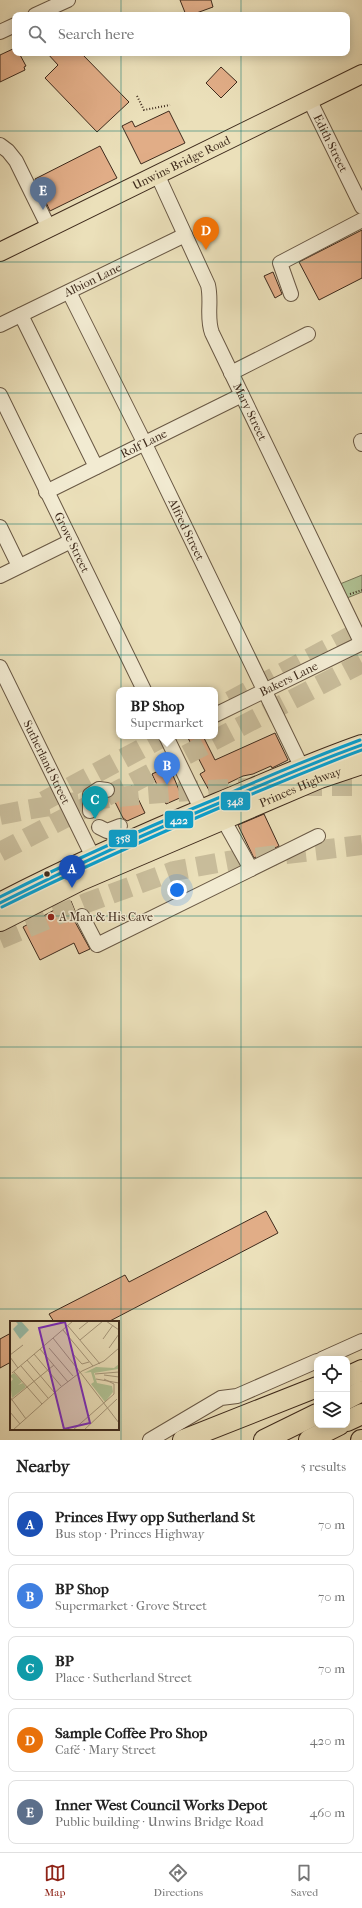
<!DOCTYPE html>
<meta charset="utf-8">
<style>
:root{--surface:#fff;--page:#f6f6f6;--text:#222;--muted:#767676;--line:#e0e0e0;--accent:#8f2418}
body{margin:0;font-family:"IM FELL French Canon",serif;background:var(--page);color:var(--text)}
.controls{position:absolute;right:12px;bottom:12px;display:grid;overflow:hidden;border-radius:8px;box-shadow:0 2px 10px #0003}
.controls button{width:36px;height:36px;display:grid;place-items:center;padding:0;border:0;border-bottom:1px solid var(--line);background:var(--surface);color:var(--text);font:20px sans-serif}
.you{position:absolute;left:177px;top:890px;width:14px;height:14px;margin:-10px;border:3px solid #fff;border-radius:50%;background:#1a73e8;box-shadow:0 0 0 6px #1a73e833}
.badge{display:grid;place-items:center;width:26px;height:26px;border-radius:50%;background:var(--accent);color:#fff;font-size:13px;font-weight:700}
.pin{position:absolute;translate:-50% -33px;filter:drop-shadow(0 1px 2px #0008)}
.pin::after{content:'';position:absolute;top:21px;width:14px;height:12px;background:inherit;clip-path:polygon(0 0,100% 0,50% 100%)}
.popup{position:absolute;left:116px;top:687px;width:102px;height:52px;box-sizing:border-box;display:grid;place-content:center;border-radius:8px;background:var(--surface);filter:drop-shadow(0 1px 3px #0005);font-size:13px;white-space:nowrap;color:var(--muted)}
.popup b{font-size:15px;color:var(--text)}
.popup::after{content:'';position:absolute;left:50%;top:100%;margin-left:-8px;border:8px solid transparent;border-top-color:var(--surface)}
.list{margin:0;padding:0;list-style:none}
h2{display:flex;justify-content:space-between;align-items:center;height:52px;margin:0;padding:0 16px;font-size:17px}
h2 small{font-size:13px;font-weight:400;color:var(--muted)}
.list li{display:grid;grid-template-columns:26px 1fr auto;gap:12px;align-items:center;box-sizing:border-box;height:64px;margin:0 8px 8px;padding:0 8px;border:1px solid var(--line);border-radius:8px}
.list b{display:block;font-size:15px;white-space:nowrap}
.list p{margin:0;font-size:13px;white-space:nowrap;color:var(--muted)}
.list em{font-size:13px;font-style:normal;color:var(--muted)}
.icon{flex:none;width:22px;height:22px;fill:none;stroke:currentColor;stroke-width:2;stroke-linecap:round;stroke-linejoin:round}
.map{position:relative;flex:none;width:362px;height:1440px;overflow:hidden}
.search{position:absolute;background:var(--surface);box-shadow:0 2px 10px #0003;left:12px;right:12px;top:12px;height:44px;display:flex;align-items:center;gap:10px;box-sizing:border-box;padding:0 14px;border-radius:8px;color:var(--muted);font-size:15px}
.sheet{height:412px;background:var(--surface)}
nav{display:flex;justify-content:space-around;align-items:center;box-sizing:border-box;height:56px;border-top:1px solid var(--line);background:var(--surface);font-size:11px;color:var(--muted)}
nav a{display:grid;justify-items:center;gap:2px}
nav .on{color:var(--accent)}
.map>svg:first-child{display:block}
.green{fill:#b1c395;stroke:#787658}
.building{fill:#e1ad87;stroke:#3e2a1c}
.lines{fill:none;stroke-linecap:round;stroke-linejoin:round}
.highway-tunnel{stroke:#c8bc9a;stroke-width:20;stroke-dasharray:20 10;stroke-linecap:butt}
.minor-casing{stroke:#695844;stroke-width:16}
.major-casing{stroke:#3e2a1c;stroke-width:20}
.highway-casing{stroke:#3e2a1c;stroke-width:22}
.path{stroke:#3e2a1c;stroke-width:2;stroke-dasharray:1 2;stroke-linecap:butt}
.minor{stroke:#f2ebd2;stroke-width:14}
.major{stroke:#ebe0ba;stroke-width:18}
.highway{stroke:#ebe0ba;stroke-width:20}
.bus-1-casing{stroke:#f2ebd2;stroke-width:6}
.bus-2-casing{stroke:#f2ebd2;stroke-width:6}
.bus-3-casing{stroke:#f2ebd2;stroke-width:6}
.bus-1{stroke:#09a0cf;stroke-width:3}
.bus-2{stroke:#09a0cf;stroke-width:3}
.bus-3{stroke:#09a0cf;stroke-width:3}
.grid{fill:none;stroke:#0f766e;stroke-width:1;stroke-opacity:0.55}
.bus-dot{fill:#3e2a1c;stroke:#f2ebd2;stroke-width:1.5}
.poi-dot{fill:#8f2418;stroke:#f2ebd2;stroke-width:1.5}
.labels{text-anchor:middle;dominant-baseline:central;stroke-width:3;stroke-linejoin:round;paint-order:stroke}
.street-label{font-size:12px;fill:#3e2a1c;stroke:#f2ebd2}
.poi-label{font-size:12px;fill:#3e2a1c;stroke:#f2ebd2;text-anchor:start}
.inset-road{fill:none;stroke:#a6977b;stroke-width:1}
.view{fill:#7b2cbf;fill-opacity:0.15;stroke:#7b2cbf;stroke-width:2}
.inset-edge{fill:none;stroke:#3e2a1c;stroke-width:2}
.line-badge{stroke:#f2ebd2;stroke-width:1.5}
.badge-label{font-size:11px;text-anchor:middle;font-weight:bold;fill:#fff}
</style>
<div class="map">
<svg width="362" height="1440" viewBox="0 0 362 1440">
<rect width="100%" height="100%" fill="#ebe0ba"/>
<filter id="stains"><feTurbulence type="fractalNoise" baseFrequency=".005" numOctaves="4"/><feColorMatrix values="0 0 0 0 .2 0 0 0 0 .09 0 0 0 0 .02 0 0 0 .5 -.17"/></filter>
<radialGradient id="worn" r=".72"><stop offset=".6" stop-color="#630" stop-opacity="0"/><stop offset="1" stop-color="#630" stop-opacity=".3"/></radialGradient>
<path class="green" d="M 362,575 L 362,592 L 347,598 L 340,584 Z"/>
<path class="building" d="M 180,0 L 211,0 L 213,7 L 191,15 L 186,15 Z
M 15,48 L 15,53 L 19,53 L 26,66 L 24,67 L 25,70 L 0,82 L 0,55 Z
M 47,53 L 81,53 L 129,102 L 97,132 L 45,78 L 58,65 Z
M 221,67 L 237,82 L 221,98 L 206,83 Z
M 169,111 L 185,143 L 141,164 L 122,126 L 132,121 L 135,127 Z
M 100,146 L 117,178 L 50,211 L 35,179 Z
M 362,230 L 362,278 L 319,300 L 299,262 Z
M 273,272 L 282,294 L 275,298 L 264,276 Z
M 275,733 L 288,760 L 272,768 L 271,766 L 253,774 L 243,776 L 210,792 L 200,774 L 205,771 L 187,736 L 203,736 L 215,760 Z
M 169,766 L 182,797 L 166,804 L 152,774 Z
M 132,786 L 145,813 L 127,821 L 123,818 L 112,796 Z
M 264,814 L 279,846 L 254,858 L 238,825 Z
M 71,901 L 75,911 L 74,915 L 74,920 L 90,949 L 79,954 L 74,943 L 40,960 L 23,927 Z
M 266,1211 L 278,1233 L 108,1322 L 54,1322 L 49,1314 L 125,1275 L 129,1282 Z
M 11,1333 L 11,1362 L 0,1368 L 0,1339 Z"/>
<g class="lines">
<path class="highway-tunnel" d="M 230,701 L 362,630
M 302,786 L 362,786
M 44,801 L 165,736
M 0,815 C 83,798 167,791 252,788
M 0,852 L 362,663
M 0,939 L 86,903 L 174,871 L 228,861 L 362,845"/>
<g class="minor-casing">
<g id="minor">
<path d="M 35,15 L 68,0"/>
<path d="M 0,32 L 15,25"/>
<path id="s1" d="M 310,101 L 362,207"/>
<path d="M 0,145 L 8,151 L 16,161 L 49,228"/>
<path id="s2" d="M 157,174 L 208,285 C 212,302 206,317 212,333 L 362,644"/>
<path id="s3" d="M 69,292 L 144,442 L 302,768"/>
<path d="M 291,294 L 280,263 L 362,220"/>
<path d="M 21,315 L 96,467"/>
<path id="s4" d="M 0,325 L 185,235"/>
<path d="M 231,373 L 308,334"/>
<path id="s5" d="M 0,395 L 144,690"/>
<path d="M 361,441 L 362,444"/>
<path id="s6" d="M 46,492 L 242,395"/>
<path d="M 0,527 L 19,566"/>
<path d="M 0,576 L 71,541"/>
<path id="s7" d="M 0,667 L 93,857"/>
<path id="s8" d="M 215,715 L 362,643"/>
<path d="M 166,736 L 205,817"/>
<path d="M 90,811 L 90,795 L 99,789 L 107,790"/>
<path d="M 223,819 L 251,869"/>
<path d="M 99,827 L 107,831 L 120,826"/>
<path d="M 82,916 L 97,945 L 318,836"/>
<path d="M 322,1359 L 362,1341"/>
<path d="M 150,1440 L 221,1398 L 237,1396 L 317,1361"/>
</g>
</g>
<g class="major-casing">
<g id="major">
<path id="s9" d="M 0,252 L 362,74"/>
</g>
</g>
<g class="highway-casing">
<g id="highway">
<path d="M 0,903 C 71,866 144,834 218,803 C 266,783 313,762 362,745"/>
<path id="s10" d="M 0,921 L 79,881 L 320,778 L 362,764"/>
<path d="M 347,1377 L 362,1370"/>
<path d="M 347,1399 L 362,1391"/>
<path d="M 347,1421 L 362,1414"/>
<path d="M 183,1440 L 317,1387"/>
<path d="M 264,1440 L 317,1414"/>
<path d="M 309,1440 L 339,1425"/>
<path d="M 361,1440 L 362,1440"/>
</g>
</g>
<path class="path" d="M 137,96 L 144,110 L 170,105
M 350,594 L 362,590"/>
<use href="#minor" class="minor"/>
<use href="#major" class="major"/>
<use href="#highway" class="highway"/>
<g class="bus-1-casing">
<path id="bus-1" d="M 0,903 C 73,866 148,832 224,801 C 270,781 315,762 362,745"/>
</g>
<g class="bus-2-casing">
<path id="bus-2" d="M 2,907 C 76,870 151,837 226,805 C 271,786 316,767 362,750"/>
</g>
<g class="bus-3-casing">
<path id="bus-3" d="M 0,897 C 73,860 147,827 223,796 C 268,776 314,757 360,740"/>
</g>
<use href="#bus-1" class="bus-1"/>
<use href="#bus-2" class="bus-2"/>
<use href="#bus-3" class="bus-3"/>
</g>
<path class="grid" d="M 121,0 L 121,15M 241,0 L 241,15M 121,53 L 121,1440M 241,53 L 241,1440M 0,131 L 362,131M 0,262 L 362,262M 0,393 L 362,393M 0,524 L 362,524M 0,655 L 362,655M 0,785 L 362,785M 0,916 L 362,916M 0,1047 L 362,1047M 0,1178 L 362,1178M 0,1309 L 362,1309"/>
<circle class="bus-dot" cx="47" cy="874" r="3.5"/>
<circle class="poi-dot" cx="51" cy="917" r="4"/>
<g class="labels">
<g class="street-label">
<text stroke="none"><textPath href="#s1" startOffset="47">Edith Street</textPath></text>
<text stroke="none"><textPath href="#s9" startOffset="202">Unwins Bridge Road</textPath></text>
<text stroke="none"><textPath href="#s4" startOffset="103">Albion Lane</textPath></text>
<text stroke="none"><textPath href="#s2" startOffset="258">Mary Street</textPath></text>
<text stroke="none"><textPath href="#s6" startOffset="109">Rolf Lane</textPath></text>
<text stroke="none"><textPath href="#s3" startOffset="265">Alfred Street</textPath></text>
<text stroke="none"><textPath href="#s5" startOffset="164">Grove Street</textPath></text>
<text stroke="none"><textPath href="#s8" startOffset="82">Bakers Lane</textPath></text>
<text stroke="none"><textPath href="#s7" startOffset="106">Sutherland Street</textPath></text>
<text stroke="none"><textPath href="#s10" startOffset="329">Princes Highway</textPath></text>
</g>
<g class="poi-label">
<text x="59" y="917">A Man &amp; His Cave</text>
</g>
</g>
<g transform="translate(10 1321)">
<rect width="109" height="109" fill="#ebe0ba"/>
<path d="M 109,43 L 108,48 L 84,52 L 87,62 L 102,65 L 103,71 L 95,81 L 81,63 L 84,61 L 81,51 L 74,52 L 86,46 L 104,47 ZM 4,52 L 12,61 L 8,64 L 13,62 L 16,66 L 2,77 L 0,62 L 3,58 L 0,55 Z" fill="#b1c395"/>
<path d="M 5,0 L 11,0 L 19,9 L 10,18 L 3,8 L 8,3 Z" fill="#99beaa"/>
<path class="inset-road" d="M 96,0 L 109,9M 58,5 L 90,43M 69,8 L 79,0M 53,9 L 83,45M 43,17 L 70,51M 93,18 L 103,4M 70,19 L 93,0M 39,27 L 63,55M 99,27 L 109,13M 30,28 L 58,61M 62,32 L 72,43 L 79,41M 24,33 L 51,65M 0,34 L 13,24M 0,36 L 8,47M 17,39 L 44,71M 11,45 L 38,77M 4,51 L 32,83M 70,51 L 109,102M 2,52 L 63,0M 85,53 L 109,51M 94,54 L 109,56M 86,58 L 109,62M 0,76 L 16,98M 0,80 L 44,44M 0,91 L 10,103M 3,109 L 51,66 L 72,50 L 94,40 L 109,27M 63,109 L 104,73 L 104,63 L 94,58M 74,109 L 107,78"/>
<path class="view" d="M 55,1 L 80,102 L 54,108 L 29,7 Z"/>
<rect width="109" height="109" class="inset-edge"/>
</g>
<g class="line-badge">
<rect x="220" y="791" width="31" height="20" rx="4" fill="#09a0cf"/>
<rect x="164" y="810" width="30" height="19" rx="4" fill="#09a0cf"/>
<rect x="108" y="829" width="30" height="19" rx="4" fill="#09a0cf"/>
</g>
<g class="badge-label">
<text x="235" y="805">348</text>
<text x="179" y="824">422</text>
<text x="123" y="842">358</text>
</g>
<rect width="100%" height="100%" filter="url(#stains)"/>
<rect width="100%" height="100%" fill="url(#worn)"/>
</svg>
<div class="controls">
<button><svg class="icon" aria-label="locate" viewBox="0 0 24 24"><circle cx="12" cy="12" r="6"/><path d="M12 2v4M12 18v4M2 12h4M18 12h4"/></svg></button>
<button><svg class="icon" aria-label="layers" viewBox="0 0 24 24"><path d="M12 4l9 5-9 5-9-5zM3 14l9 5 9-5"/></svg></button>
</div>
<div class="you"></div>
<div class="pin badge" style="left:72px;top:888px;background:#1a4fb4">A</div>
<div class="pin badge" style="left:167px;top:785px;background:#3f7fe0">B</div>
<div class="popup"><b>BP Shop</b>Supermarket</div>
<div class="pin badge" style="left:95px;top:819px;background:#0f9aa8">C</div>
<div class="pin badge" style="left:206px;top:250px;background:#e8710a">D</div>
<div class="pin badge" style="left:43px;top:210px;background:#5c6f8a">E</div>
<div class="search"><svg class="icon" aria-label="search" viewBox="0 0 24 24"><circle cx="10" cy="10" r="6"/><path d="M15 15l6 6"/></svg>Search here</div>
</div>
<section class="sheet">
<h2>Nearby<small>5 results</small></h2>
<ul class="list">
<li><span class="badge" style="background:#1a4fb4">A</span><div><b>Princes Hwy opp Sutherland St</b><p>Bus stop · Princes Highway</p></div><em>70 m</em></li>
<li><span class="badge" style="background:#3f7fe0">B</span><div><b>BP Shop</b><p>Supermarket · Grove Street</p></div><em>70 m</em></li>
<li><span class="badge" style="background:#0f9aa8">C</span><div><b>BP</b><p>Place · Sutherland Street</p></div><em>70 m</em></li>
<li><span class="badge" style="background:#e8710a">D</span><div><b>Sample Coffee Pro Shop</b><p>Café · Mary Street</p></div><em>420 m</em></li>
<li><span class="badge" style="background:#5c6f8a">E</span><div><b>Inner West Council Works Depot</b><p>Public building · Unwins Bridge Road</p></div><em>460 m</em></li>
</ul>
</section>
<nav>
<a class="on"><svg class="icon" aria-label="map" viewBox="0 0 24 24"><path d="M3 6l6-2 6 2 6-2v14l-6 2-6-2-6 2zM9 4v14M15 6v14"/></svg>Map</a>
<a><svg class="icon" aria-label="directions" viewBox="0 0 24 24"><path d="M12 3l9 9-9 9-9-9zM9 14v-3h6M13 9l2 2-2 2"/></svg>Directions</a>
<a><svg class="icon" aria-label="saved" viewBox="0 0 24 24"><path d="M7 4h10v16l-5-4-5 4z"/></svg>Saved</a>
</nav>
